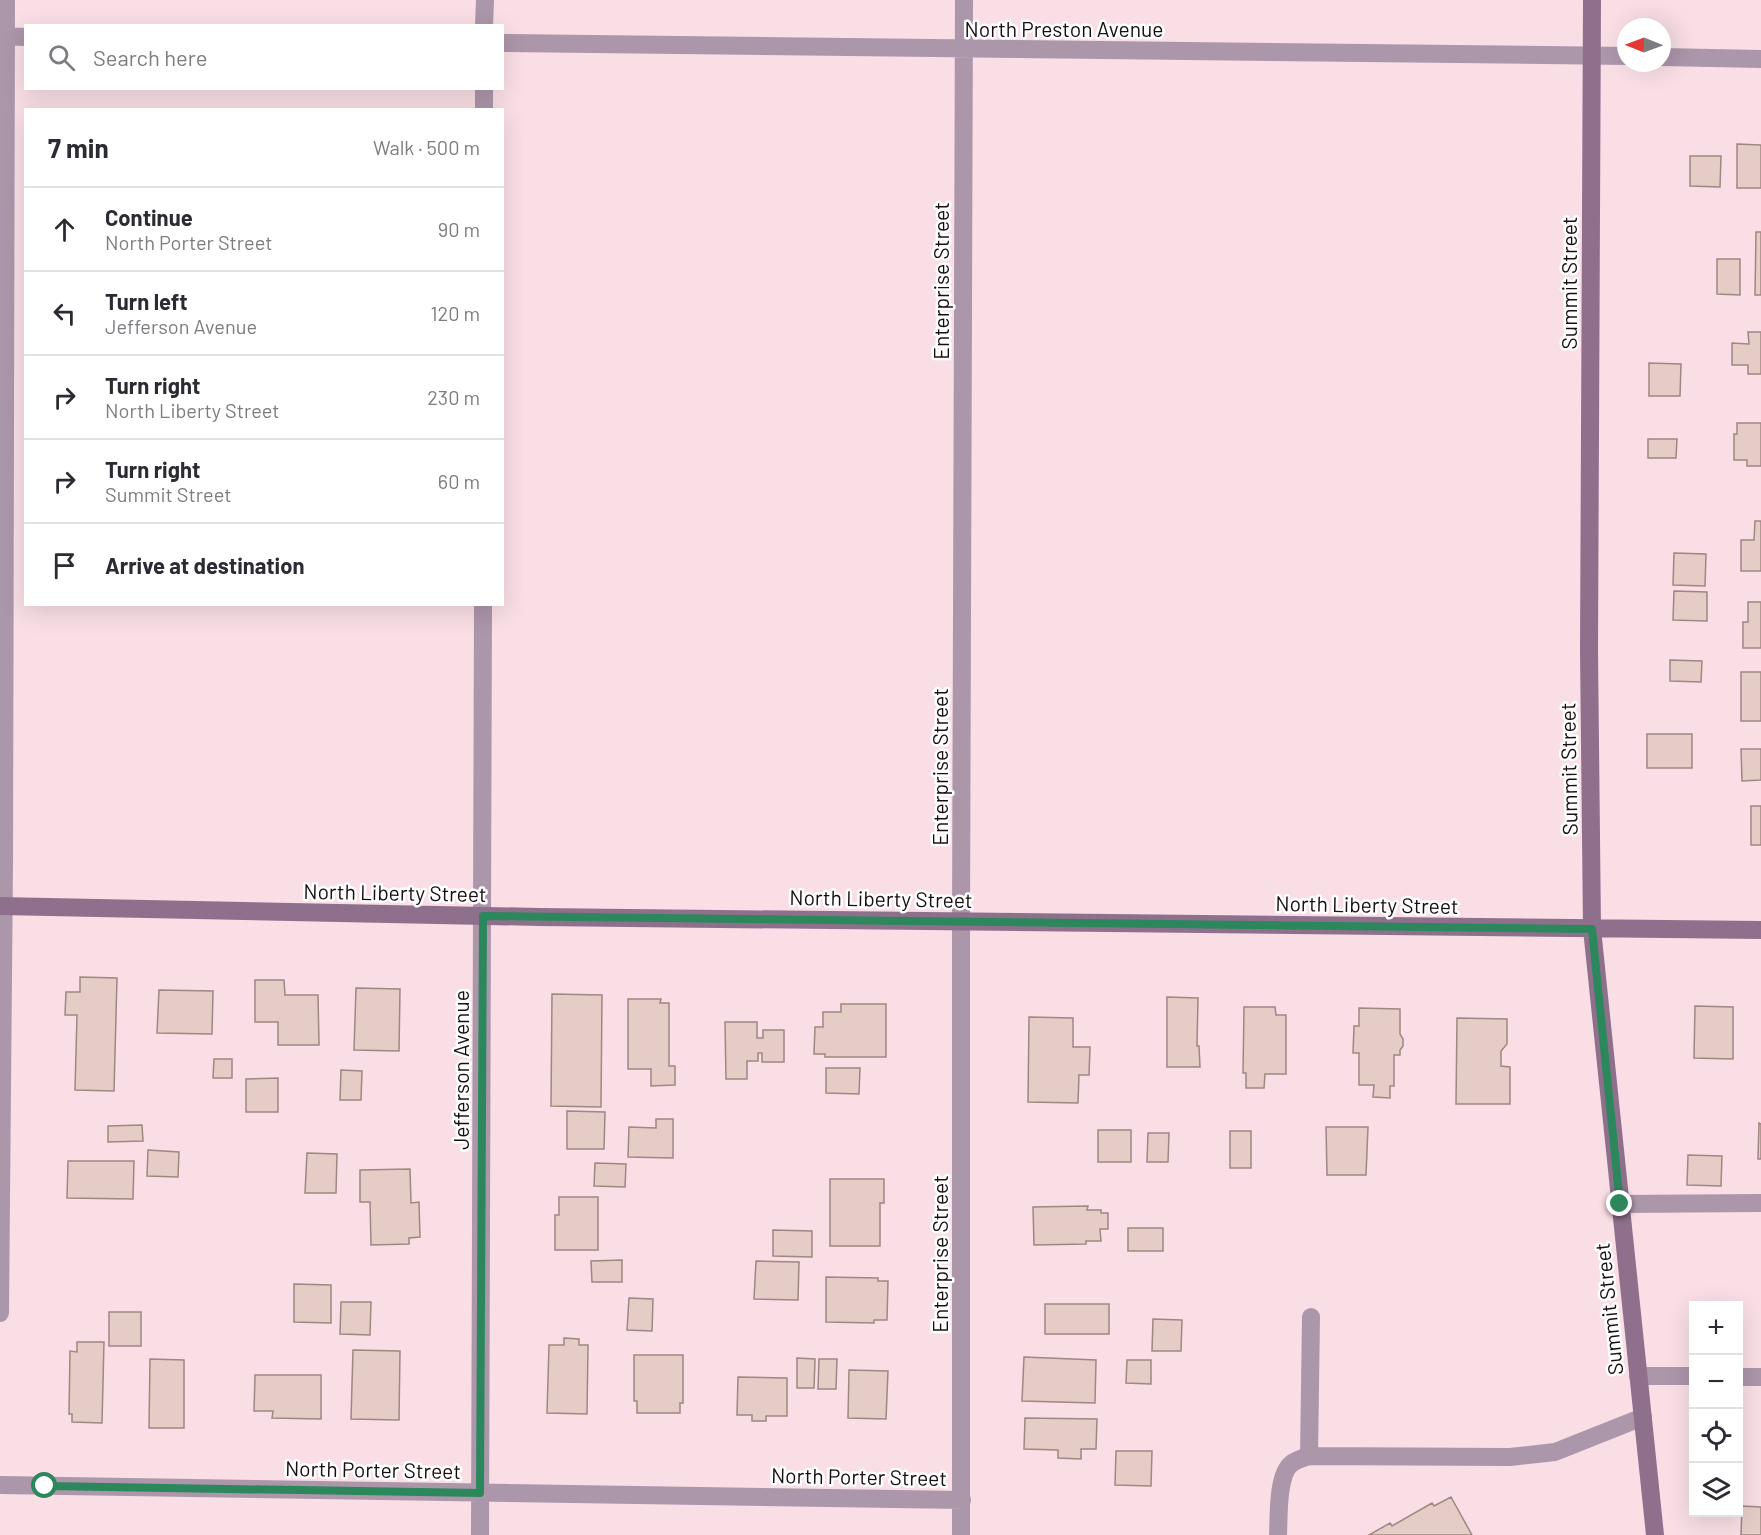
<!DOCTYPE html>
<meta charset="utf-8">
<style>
:root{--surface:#fff;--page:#f7f7f7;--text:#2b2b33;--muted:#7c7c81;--line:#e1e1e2}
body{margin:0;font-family:Barlow,sans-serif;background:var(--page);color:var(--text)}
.controls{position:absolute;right:18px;bottom:18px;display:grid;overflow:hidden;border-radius:0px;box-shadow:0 6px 24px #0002}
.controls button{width:54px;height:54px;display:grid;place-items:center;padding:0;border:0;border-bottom:2px solid var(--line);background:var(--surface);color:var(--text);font:30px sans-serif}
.compass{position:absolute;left:1617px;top:18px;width:54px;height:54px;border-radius:50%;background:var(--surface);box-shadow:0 6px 24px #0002;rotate:271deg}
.stop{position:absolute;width:18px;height:18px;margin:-14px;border:4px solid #2d875d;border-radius:50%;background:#fff}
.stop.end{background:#2d875d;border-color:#fff;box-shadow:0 2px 6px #0008}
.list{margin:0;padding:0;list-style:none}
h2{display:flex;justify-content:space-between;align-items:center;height:78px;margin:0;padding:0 24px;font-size:26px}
h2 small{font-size:20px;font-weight:400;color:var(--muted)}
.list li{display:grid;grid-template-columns:39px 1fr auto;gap:18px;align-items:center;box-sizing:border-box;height:84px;padding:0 24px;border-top:2px solid var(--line)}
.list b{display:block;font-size:22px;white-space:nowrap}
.list p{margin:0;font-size:20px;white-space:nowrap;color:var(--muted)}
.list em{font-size:20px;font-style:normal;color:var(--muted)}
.icon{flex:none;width:33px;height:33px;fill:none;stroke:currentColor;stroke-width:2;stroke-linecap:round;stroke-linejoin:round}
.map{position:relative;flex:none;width:1761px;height:1535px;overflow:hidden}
.search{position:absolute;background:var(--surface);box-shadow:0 6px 24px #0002;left:24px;top:24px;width:480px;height:66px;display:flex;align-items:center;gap:15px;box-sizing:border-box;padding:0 21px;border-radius:0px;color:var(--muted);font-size:22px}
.panel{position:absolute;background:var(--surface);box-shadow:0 6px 24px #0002;left:24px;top:108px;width:480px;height:498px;border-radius:0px}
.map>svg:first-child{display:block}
.building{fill:#e6ccc6;stroke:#9f8782;stroke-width:1.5}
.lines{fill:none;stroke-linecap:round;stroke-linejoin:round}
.service{stroke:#ac96aa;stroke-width:18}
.minor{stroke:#ac96aa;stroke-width:18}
.secondary{stroke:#8f708c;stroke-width:18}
.route{stroke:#2d875d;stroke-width:8}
.labels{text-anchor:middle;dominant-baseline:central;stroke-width:5;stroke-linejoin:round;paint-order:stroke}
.street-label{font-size:21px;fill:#170e11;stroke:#fff}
</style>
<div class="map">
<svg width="1761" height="1535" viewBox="0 0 1761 1535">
<rect width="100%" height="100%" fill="#f9dee5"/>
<path class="building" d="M 1737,144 L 1761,145 L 1761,188 L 1737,188 Z
M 1690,156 L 1721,156 L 1720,187 L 1690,186 Z
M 1756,232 L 1761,232 L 1761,295 L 1755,295 Z
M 1717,259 L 1740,259 L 1740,295 L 1717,294 Z
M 1748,332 L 1761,332 L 1761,374 L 1748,374 L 1748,365 L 1732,365 L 1732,343 L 1749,344 Z
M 1649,363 L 1681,364 L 1680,396 L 1649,396 Z
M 1737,423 L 1761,423 L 1761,466 L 1747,466 L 1747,460 L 1734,460 L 1734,434 L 1737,434 Z
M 1648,439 L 1677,439 L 1676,458 L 1648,458 Z
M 1755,521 L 1761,521 L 1761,571 L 1741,571 L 1741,540 L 1754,540 Z
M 1674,553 L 1706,554 L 1705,586 L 1673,585 Z
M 1674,591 L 1707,592 L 1707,621 L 1673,620 Z
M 1748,602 L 1761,602 L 1761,648 L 1743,648 L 1743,622 L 1748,622 Z
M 1670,660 L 1702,661 L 1701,682 L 1670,681 Z
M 1741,672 L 1761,672 L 1761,721 L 1741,721 Z
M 1647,734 L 1692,734 L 1692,768 L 1647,768 Z
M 1741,749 L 1761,749 L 1761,780 L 1742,781 Z
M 1751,806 L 1761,806 L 1761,845 L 1751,845 Z
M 80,977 L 117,978 L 114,1091 L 75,1090 L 77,1015 L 65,1015 L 66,992 L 80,992 Z
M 255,980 L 284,980 L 285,995 L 318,995 L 319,1045 L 278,1045 L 278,1022 L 255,1022 Z
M 356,988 L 400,989 L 399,1051 L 354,1050 Z
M 159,990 L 213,991 L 212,1034 L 157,1033 Z
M 552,994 L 602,995 L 601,1107 L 551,1106 Z
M 1167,997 L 1198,998 L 1197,1046 L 1199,1046 L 1200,1067 L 1167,1067 Z
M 628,999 L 661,999 L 660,1003 L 669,1003 L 669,1066 L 675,1066 L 675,1085 L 651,1086 L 651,1069 L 628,1069 Z
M 841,1004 L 886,1004 L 886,1057 L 825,1057 L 825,1054 L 814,1054 L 815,1027 L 823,1027 L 823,1012 L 841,1012 Z
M 1695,1006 L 1733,1007 L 1733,1059 L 1694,1058 Z
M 1244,1007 L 1275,1007 L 1276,1015 L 1286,1015 L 1286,1074 L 1265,1074 L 1264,1088 L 1246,1088 L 1246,1073 L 1243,1073 Z
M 1359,1008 L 1400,1009 L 1400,1034 L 1403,1039 L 1403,1046 L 1400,1050 L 1400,1055 L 1394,1055 L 1394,1086 L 1390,1086 L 1390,1098 L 1373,1097 L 1374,1085 L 1359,1085 L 1359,1053 L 1353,1053 L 1354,1026 L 1359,1026 Z
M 1029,1017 L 1073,1018 L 1073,1047 L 1090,1047 L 1089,1075 L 1079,1075 L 1078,1103 L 1028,1102 Z
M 1457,1018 L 1507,1019 L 1507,1044 L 1501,1051 L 1501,1066 L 1510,1067 L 1510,1104 L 1456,1104 Z
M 725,1022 L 757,1022 L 757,1038 L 763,1038 L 763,1030 L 784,1030 L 784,1062 L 762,1062 L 762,1053 L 758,1053 L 758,1061 L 747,1061 L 747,1079 L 726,1079 Z
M 214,1059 L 232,1059 L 232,1078 L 213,1078 Z
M 826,1068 L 860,1068 L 859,1094 L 826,1093 Z
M 341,1070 L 362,1071 L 361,1100 L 340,1100 Z
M 278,1078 L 278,1112 L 246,1112 L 246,1079 Z
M 567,1111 L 605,1112 L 604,1149 L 567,1149 Z
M 656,1119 L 673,1119 L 673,1158 L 628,1157 L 629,1127 L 656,1128 Z
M 1759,1123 L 1761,1124 L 1761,1159 L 1758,1159 Z
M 142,1125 L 143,1141 L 108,1142 L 108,1126 Z
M 1326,1127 L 1368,1127 L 1366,1175 L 1327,1175 Z
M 1098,1130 L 1131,1130 L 1131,1162 L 1098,1162 Z
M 1230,1131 L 1251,1131 L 1251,1168 L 1230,1168 Z
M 1148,1133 L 1169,1133 L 1168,1162 L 1147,1162 Z
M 148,1150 L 179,1152 L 178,1177 L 147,1176 Z
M 307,1153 L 337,1154 L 336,1193 L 305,1193 Z
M 1688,1155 L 1722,1156 L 1721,1186 L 1687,1185 Z
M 68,1161 L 134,1161 L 133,1199 L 67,1198 Z
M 595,1163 L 626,1164 L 625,1187 L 594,1186 Z
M 410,1169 L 411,1203 L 419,1202 L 420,1237 L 409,1238 L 409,1244 L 371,1245 L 370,1202 L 360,1202 L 360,1170 Z
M 830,1179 L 884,1179 L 884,1203 L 880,1203 L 880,1246 L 830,1246 Z
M 559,1197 L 598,1197 L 598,1250 L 555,1250 L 555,1215 L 559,1215 Z
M 1088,1206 L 1087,1210 L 1101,1210 L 1101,1213 L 1108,1213 L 1108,1229 L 1100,1229 L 1101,1241 L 1086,1241 L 1086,1244 L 1034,1245 L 1033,1207 Z
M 1128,1228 L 1163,1228 L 1163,1251 L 1128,1251 Z
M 773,1230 L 812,1231 L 812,1257 L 773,1256 Z
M 622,1260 L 622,1282 L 592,1282 L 591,1261 Z
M 756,1261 L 799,1262 L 798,1300 L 754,1299 Z
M 826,1277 L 878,1278 L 878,1281 L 888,1281 L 887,1320 L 874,1320 L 874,1323 L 826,1322 Z
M 294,1284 L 331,1285 L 331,1323 L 294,1322 Z
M 629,1298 L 653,1299 L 652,1331 L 627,1330 Z
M 341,1302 L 371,1302 L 370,1335 L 340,1334 Z
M 1045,1304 L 1109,1304 L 1109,1334 L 1045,1334 Z
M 109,1312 L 141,1312 L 141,1346 L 109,1346 Z
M 1153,1319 L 1182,1320 L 1181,1351 L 1152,1351 Z
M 564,1338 L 579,1339 L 579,1345 L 588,1345 L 587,1414 L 547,1413 L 549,1345 L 564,1345 Z
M 77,1342 L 104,1342 L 102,1423 L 72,1422 L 72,1414 L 69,1414 L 70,1351 L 77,1352 Z
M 353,1350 L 400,1351 L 399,1420 L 351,1419 Z
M 634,1355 L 683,1355 L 683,1403 L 680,1403 L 680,1413 L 637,1413 L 637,1401 L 634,1401 Z
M 1024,1357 L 1096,1360 L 1095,1403 L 1022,1401 Z
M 797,1358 L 815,1359 L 814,1388 L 797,1388 Z
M 150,1359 L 184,1360 L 184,1428 L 149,1428 Z
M 819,1359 L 837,1359 L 836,1389 L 818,1389 Z
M 1127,1360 L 1151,1360 L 1151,1384 L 1126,1383 Z
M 849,1370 L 888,1371 L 886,1419 L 848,1418 Z
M 255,1375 L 321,1375 L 321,1419 L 272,1418 L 273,1411 L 254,1411 Z
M 738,1377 L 787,1378 L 787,1416 L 766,1416 L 766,1421 L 752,1421 L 752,1415 L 737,1415 Z
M 1025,1418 L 1097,1419 L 1096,1449 L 1081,1449 L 1081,1459 L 1058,1458 L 1058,1450 L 1024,1449 Z
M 1116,1451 L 1152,1451 L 1151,1486 L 1115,1485 Z
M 1451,1497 L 1472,1535 L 1369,1535 L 1390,1523 L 1392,1526 L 1432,1503 L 1434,1506 Z
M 1742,1506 L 1761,1507 L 1761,1535 L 1741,1535 Z"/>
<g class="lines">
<path class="service" d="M 1620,1204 L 1761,1203
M 1309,1456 L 1311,1317
M 1278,1535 C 1279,1517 1277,1476 1291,1464 C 1296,1460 1303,1458 1309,1456 L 1510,1457 L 1555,1452 L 1643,1417"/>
<path class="minor" d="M 484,26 L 485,0
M 0,36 L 26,37
M 502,43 L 1626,56
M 1662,57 L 1761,59
M 484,110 L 484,88
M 0,1313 L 4,863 L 6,0
M 1638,1376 L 1694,1376
M 1738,1377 L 1761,1377
M 0,1485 L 962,1500
M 480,1535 L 483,604
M 961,1535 L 961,921 L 964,0"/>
<path class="secondary" d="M 1592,0 L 1589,650 L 1592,929 L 1655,1535
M 0,906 L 539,917 L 1761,930"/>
</g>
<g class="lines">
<path class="route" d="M 45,1486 L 480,1493 L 483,916 L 1592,929 L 1620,1204"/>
</g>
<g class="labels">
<g class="street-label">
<text x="1064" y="28">North Preston Avenue</text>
<text transform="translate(940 281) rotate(-90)">Enterprise Street</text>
<text transform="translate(1568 283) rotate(-90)">Summit Street</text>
<text transform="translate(939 767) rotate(-90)">Enterprise Street</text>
<text transform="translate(1568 769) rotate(-91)">Summit Street</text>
<text transform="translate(395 892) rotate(1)">North Liberty Street</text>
<text transform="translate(881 898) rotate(1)">North Liberty Street</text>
<text transform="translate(1367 904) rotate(1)">North Liberty Street</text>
<text transform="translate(460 1070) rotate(-90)">Jefferson Avenue</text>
<text transform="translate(939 1254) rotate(-90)">Enterprise Street</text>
<text transform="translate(1608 1309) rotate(-96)">Summit Street</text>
<text transform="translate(373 1469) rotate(1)">North Porter Street</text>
<text transform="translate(859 1476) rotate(1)">North Porter Street</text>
</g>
</g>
</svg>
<div class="controls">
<button>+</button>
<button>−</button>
<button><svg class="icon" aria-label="locate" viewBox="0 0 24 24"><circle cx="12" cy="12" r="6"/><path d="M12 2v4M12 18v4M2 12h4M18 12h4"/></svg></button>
<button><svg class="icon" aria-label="layers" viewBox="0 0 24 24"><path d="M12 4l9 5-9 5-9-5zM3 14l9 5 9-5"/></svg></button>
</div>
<svg class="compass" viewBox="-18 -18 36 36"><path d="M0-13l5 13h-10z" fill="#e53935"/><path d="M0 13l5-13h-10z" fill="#7c7c81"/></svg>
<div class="stop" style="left:45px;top:1486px"></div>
<div class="stop end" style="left:1620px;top:1204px"></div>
<div class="search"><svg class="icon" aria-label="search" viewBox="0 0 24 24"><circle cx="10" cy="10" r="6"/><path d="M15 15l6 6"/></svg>Search here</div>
<section class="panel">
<h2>7 min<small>Walk · 500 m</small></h2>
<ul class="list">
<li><svg class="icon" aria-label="ahead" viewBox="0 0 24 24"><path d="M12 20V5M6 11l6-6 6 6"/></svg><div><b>Continue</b><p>North Porter Street</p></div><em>90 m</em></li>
<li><svg class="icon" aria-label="left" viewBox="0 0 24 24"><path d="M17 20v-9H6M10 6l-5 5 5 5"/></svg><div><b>Turn left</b><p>Jefferson Avenue</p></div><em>120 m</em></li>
<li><svg class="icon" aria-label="right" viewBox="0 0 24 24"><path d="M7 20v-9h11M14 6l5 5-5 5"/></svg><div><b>Turn right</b><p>North Liberty Street</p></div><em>230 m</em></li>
<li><svg class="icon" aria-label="right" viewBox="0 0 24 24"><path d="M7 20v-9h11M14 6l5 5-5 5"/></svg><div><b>Turn right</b><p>Summit Street</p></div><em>60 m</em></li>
<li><svg class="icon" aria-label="arrive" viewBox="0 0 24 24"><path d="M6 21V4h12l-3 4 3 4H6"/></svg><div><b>Arrive at destination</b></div></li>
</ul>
</section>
</div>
